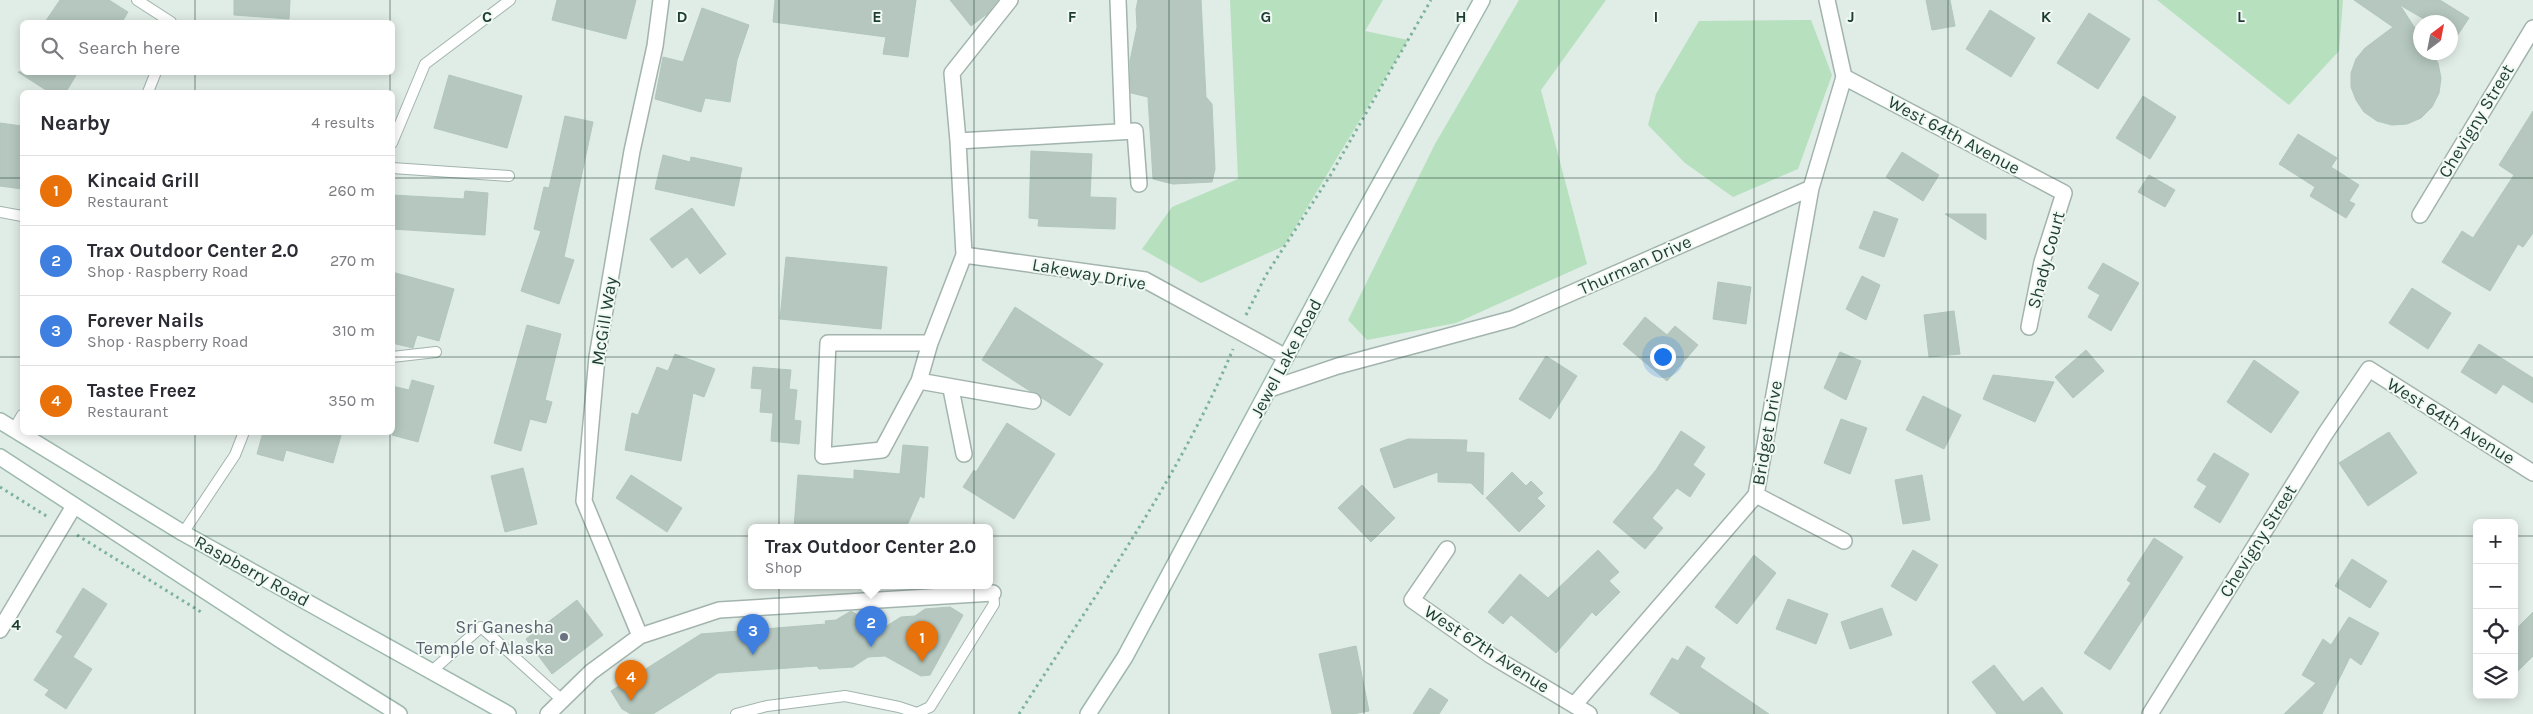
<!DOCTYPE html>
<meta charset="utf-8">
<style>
:root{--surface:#fff;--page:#f2f2f3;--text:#2b2b33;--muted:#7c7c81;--line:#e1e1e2;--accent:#8a463e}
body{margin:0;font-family:Karla,sans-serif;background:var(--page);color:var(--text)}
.controls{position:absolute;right:15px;bottom:15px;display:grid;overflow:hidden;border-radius:8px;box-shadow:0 2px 12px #0003}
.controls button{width:45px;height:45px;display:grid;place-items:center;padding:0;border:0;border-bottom:1px solid var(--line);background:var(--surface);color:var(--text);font:25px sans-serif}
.compass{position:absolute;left:2413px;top:15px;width:45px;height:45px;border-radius:50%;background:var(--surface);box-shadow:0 2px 12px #0003;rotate:32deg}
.you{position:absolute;left:1662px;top:356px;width:18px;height:18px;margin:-12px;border:4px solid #fff;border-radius:50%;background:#1a73e8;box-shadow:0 0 0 8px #1a73e833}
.badge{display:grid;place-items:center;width:32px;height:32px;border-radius:50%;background:var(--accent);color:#fff;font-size:16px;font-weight:700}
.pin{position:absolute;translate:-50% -41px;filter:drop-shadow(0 1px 2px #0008)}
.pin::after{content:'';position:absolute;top:26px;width:18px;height:15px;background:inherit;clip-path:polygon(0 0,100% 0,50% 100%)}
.popup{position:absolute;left:748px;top:524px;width:245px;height:65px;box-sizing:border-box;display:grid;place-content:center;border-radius:8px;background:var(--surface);filter:drop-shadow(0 1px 4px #0005);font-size:16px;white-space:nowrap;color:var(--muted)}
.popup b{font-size:19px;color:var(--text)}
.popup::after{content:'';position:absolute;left:50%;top:100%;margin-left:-10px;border:10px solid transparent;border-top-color:var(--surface)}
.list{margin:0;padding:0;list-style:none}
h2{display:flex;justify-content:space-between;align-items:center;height:65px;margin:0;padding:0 20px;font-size:21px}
h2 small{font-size:16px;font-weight:400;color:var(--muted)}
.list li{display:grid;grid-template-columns:32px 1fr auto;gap:15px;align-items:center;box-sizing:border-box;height:70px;padding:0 20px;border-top:1px solid var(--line)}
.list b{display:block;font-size:19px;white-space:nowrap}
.list p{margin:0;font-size:16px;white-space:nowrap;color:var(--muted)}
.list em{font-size:16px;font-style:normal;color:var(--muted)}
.icon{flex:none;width:28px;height:28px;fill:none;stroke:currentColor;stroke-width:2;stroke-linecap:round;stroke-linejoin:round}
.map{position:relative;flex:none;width:2533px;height:714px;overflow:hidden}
.search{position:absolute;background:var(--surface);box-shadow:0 2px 12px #0003;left:20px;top:20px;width:375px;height:55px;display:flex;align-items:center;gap:12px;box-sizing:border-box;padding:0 18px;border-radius:8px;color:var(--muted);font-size:19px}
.panel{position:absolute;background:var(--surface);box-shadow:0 2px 12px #0003;left:20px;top:90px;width:375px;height:345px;border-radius:8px}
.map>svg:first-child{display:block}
.green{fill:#b6e0be}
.building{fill:#b5c7be;stroke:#b2c7bc}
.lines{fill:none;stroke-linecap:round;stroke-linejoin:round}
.service-casing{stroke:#a2b4ad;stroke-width:12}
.minor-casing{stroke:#a2b4ad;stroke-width:18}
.secondary-casing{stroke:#9db9ad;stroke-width:18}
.path{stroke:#7db39d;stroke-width:3;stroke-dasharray:2.5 4;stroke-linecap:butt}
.service{stroke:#fff;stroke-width:10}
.minor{stroke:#fff;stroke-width:15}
.secondary{stroke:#fff;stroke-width:15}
.grid{fill:none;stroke:#1f3e33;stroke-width:1;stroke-opacity:0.55}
.worship-dot{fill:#6b7280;stroke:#f1f9f4;stroke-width:2}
.labels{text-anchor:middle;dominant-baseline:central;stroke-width:4;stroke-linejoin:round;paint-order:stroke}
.street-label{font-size:18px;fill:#1f3e33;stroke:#f1f9f4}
.worship-label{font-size:18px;fill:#5b616d;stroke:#f1f9f4;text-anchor:end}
.grid-label{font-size:16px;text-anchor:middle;font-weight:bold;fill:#1f3e33;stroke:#f1f9f4;stroke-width:4;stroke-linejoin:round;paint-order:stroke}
</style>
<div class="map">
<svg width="2533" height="714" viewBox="0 0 2533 714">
<rect width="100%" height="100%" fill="#e0ece6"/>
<path class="green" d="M 1230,0 L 1383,0 L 1365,31 L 1408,40 L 1284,246 L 1201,283 L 1142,249 L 1172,207 L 1238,179 Z
M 1519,0 L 1606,0 L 1541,90 L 1587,264 L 1456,323 L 1367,340 L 1348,320 L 1435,144 Z
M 2157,0 L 2343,0 L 2339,51 L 2289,105 Z
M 1811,20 L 1832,75 L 1798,169 L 1733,197 L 1685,163 L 1648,125 L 1656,94 L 1699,21 Z"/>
<path class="building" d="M 60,0 L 109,0 L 128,12 L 122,22 L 45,22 Z
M 234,0 L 290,0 L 289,19 L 234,15 Z
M 557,0 L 636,0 L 626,39 L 552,20 Z
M 775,0 L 916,0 L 908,57 L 883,54 L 886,37 L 773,22 Z
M 950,0 L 998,0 L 987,14 L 971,26 Z
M 1138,0 L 1201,0 L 1206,97 L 1212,104 L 1215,169 L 1212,182 L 1173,184 L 1153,179 L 1148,97 L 1131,93 L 1130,61 L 1137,27 L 1136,9 Z
M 1926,0 L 1950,0 L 1955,26 L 1932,30 Z
M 2354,0 L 2440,0 L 2469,18 L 2455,39 L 2450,36 L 2450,22 L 2429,22 L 2400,5 L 2420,36 L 2420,52 L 2431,52 L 2438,63 L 2441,78 L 2439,93 L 2432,107 L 2421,118 L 2407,124 L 2392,125 L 2377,121 L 2364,112 L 2356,100 L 2351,87 L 2351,73 L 2356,59 L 2365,48 L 2393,27 Z
M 702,8 L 749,25 L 737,60 L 730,102 L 705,98 L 701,112 L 655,99 L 663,57 L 683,62 Z
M 1990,10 L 2035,38 L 2011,77 L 1966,49 Z
M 2089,13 L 2130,39 L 2098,89 L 2057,63 Z
M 18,72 L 78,72 L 66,92 L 49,92 Z
M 449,75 L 522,96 L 507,148 L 434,128 Z
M 2143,96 L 2176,117 L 2150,159 L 2116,138 Z
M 2533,111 L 2533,233 L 2523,247 L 2518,244 L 2490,291 L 2442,262 L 2462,231 L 2473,238 L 2514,175 L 2499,165 Z
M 565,116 L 593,122 L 564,257 L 574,260 L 559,304 L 521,291 L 541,231 L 534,229 L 544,187 L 549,188 Z
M 0,123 L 22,126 L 22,189 L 0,186 Z
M 2298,134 L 2337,158 L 2331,167 L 2359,185 L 2349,201 L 2355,204 L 2346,218 L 2310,196 L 2315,187 L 2279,164 Z
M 1031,151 L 1092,154 L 1090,197 L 1116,198 L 1115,229 L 1038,226 L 1039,219 L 1029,218 Z
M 1902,152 L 1939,175 L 1923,201 L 1886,177 Z
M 663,155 L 690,162 L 691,157 L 742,168 L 734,206 L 655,189 Z
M 2149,175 L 2175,190 L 2165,207 L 2138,192 Z
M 465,191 L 488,193 L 485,235 L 392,229 L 392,195 L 464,199 Z
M 692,208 L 726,254 L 700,274 L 687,257 L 672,268 L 650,239 Z
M 1874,211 L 1898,219 L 1884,257 L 1859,248 Z
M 1945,214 L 1986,214 L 1986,240 Z
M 786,257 L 887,267 L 881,329 L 780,319 Z
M 2103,263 L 2139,283 L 2111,331 L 2088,317 L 2100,295 L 2088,288 Z
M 392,272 L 454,289 L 439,341 L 417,335 L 413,348 L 392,343 Z
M 1862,276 L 1880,285 L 1866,320 L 1846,309 Z
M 1718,282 L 1751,287 L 1746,324 L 1713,319 Z
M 2412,288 L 2451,313 L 2428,349 L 2389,323 Z
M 1015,307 L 1103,364 L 1070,416 L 1042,398 L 1039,394 L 1030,391 L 982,360 Z
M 1954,311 L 1960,354 L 1929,357 L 1924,315 Z
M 1645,317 L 1667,335 L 1675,326 L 1698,345 L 1667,381 L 1623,344 Z
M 527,325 L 561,334 L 545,400 L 552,402 L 546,423 L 530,419 L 521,451 L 494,443 Z
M 2479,344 L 2533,378 L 2533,403 L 2503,384 L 2496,394 L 2461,372 Z
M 2086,350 L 2104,371 L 2073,398 L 2055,377 Z
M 1840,352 L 1861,361 L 1846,400 L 1824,388 Z
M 675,354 L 715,369 L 704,397 L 693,393 L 681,461 L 625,450 L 632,413 L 638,415 L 657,367 L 668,371 Z
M 1546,356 L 1577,376 L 1550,419 L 1519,399 Z
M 2254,360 L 2299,392 L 2271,433 L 2227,402 Z
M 753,367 L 791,370 L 789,389 L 797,390 L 794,420 L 801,421 L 799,444 L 771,441 L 773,413 L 760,412 L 762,389 L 751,388 Z
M 1993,375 L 2054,382 L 2035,422 L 1983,399 Z
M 412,380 L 434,386 L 418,442 L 392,435 L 392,386 L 409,390 Z
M 1923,396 L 1961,415 L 1944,449 L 1906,430 Z
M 1841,419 L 1867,428 L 1850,474 L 1824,463 Z
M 1007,423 L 1055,454 L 1014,519 L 963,487 L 974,470 L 976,472 Z
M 1681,431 L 1705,447 L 1693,465 L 1705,474 L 1690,497 L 1677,488 L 1652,518 L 1663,528 L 1645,549 L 1613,522 L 1656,470 Z
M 263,432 L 342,432 L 333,463 L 286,450 L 283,461 L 257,454 Z
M 2389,432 L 2417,473 L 2368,506 L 2339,463 Z
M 1408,439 L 1467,440 L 1466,452 L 1484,453 L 1483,495 L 1471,483 L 1438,482 L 1438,472 L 1394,488 L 1380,449 Z
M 903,445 L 928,447 L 924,498 L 920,496 L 906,528 L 794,528 L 798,475 L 854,479 L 854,470 L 900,474 Z
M 2214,453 L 2249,474 L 2220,523 L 2194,507 L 2207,486 L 2197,480 Z
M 523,468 L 537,524 L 505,532 L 491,476 Z
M 1512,472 L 1526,486 L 1531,481 L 1543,493 L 1537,498 L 1545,506 L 1519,532 L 1486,498 Z
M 631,475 L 682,508 L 667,532 L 616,498 Z
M 1922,475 L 1930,520 L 1903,524 L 1895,480 Z
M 1362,485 L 1395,518 L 1371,542 L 1338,508 Z
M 2154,538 L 2183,557 L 2110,670 L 2084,653 L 2131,583 L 2127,580 Z
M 1598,550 L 1619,572 L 1609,581 L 1620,592 L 1596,616 L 1592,612 L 1556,653 L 1511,615 L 1503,624 L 1488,612 L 1520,574 L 1548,598 Z
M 1913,550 L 1938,565 L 1916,601 L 1891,586 Z
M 1754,555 L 1776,573 L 1737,624 L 1715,607 Z
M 2352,559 L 2387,581 L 2370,608 L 2335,586 Z
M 83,588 L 107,604 L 73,657 L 92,669 L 66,709 L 45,695 L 49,690 L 34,680 L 63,636 L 56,632 Z
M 1788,599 L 1828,614 L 1816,644 L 1776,629 Z
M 577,600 L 603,635 L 552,674 L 526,639 Z
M 950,607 L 963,615 L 930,675 L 921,676 L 885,656 L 868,657 L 853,667 L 819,669 L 817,666 L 718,673 L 653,714 L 631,714 L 622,709 L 611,691 L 701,634 L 826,624 L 825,621 L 836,620 L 851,611 L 882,629 L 901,617 L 915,616 L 925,609 Z
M 1882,608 L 1892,635 L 1850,649 L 1841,622 Z
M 2533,612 L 2533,656 L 2514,675 L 2514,631 Z
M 2349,617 L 2379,633 L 2361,665 L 2350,657 L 2322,714 L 2284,714 L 2316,683 L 2302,675 L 2323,639 L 2331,645 Z
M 1356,646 L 1369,711 L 1353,714 L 1332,714 L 1319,654 Z
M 1687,646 L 1705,658 L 1700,667 L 1769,714 L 1681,714 L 1650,694 L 1672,658 L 1678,661 Z
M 1994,665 L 2023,702 L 2042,687 L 2063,714 L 1997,714 L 1972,682 Z
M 1430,688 L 1448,700 L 1439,714 L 1413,714 Z"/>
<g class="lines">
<g class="service-casing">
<path id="service" d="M 137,0 L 171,22
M 148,92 L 156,72
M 392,143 L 425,64 L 510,0
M 392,168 L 509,176
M 0,212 L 22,216
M 392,357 L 436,352
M 14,429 L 22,415
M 183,533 L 235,455 L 244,432
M 432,671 L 481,627 L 562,700
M 736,714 L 767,706 L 845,696 L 899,707 L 917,713 L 930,707 L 994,604 L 993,593"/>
</g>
<g class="minor-casing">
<path id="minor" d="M 1010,0 L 952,73 L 958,141 L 1135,131 L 1139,184
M 1118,0 L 1123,131
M 1844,77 L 2064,193 L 2042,262 L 2029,327
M 2420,215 L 2533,28
M 964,255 L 1145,280 L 1286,357
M 930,343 L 828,343 L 823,456 L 882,450 L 919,381 L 930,343 L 964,255 L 958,141
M 919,381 L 1033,401
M 951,389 L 964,454
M 1270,389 L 1338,366 L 1512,319 L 1811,188
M 1756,495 L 1844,541
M 1447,549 L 1412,600 L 1490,655 L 1589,714
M 0,630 L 74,506
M 640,636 L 584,501 L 597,357 L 632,151 L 655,46 L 661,0
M 1575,704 L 1756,495 L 1811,188 L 1844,77 L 1827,0
M 548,714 L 591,672 L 640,636 L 719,610 L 993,593
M 2150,714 L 2325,434 L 2369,369 L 2533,473"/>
</g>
<g class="secondary-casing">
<path id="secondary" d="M 0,421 L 183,533 L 508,714
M 0,457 L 282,641 L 399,714
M 1088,714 L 1125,657 L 1346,245 L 1482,0"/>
</g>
<path class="path" d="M 1246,315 L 1266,275 L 1330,176 L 1431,0
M 0,487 L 48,517
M 77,535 L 201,612
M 1019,714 C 1094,596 1179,479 1233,349"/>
<use href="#service" class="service"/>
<use href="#minor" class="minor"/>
<use href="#secondary" class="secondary"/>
</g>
<path class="grid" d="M 195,0 L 195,22M 390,0 L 390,22M 585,0 L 585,714M 779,0 L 779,714M 974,0 L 974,714M 1169,0 L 1169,714M 1364,0 L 1364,714M 1559,0 L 1559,714M 1754,0 L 1754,714M 1948,0 L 1948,714M 2143,0 L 2143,714M 2338,0 L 2338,714M 195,72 L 195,92M 390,72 L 390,92M 0,178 L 22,178M 392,178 L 2533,178M 0,357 L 22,357M 392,357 L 2533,357M 195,432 L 195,714M 390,432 L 390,714M 0,536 L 2477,536M 2514,536 L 2533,536"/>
<circle class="worship-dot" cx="564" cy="637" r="5"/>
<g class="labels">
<g class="street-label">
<text transform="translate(2476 121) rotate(-59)">Chevigny Street</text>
<text transform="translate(1954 135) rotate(28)">West 64th Avenue</text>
<text transform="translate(2046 260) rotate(-75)">Shady Court</text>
<text transform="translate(1635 265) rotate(-24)">Thurman Drive</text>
<text transform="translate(1089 274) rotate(10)">Lakeway Drive</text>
<text transform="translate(604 321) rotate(-81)">McGill Way</text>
<text transform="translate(1286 358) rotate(-62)">Jewel Lake Road</text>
<text transform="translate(2451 421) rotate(32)">West 64th Avenue</text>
<text transform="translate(1767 433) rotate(-80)">Bridget Drive</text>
<text transform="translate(2258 541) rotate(-58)">Chevigny Street</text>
<text transform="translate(252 571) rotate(29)">Raspberry Road</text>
<text transform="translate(1487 649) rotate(33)">West 67th Avenue</text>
</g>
<g class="worship-label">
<text x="554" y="627">Sri Ganesha<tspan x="554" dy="21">Temple of Alaska</tspan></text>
</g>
</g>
<g class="grid-label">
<text x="487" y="22">C</text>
<text x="682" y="22">D</text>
<text x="877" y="22">E</text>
<text x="1072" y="22">F</text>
<text x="1266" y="22">G</text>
<text x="1461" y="22">H</text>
<text x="1656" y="22">I</text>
<text x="1851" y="22">J</text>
<text x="2046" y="22">K</text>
<text x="2241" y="22">L</text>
<text x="16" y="630">4</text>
</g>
</svg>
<div class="controls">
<button>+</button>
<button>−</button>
<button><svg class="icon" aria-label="locate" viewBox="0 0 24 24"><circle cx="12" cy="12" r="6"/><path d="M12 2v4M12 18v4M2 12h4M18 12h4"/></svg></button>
<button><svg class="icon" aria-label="layers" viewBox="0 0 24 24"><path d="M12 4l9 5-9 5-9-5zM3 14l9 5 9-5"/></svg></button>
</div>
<svg class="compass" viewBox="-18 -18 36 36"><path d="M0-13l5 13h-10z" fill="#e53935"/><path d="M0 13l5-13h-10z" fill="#7c7c81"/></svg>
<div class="you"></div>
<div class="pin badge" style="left:922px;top:662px;background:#e8710a">1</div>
<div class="pin badge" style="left:871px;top:647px;background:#3f7fe0">2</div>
<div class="popup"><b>Trax Outdoor Center 2.0</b>Shop</div>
<div class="pin badge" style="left:753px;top:655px;background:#3f7fe0">3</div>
<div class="pin badge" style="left:631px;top:701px;background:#e8710a">4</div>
<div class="search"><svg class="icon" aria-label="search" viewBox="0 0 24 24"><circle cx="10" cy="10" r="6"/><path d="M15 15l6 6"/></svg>Search here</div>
<section class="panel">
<h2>Nearby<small>4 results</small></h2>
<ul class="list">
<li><span class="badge" style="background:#e8710a">1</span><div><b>Kincaid Grill</b><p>Restaurant</p></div><em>260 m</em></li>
<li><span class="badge" style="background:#3f7fe0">2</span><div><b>Trax Outdoor Center 2.0</b><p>Shop · Raspberry Road</p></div><em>270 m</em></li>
<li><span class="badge" style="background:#3f7fe0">3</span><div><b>Forever Nails</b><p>Shop · Raspberry Road</p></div><em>310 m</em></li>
<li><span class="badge" style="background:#e8710a">4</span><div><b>Tastee Freez</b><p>Restaurant</p></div><em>350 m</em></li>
</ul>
</section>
</div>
